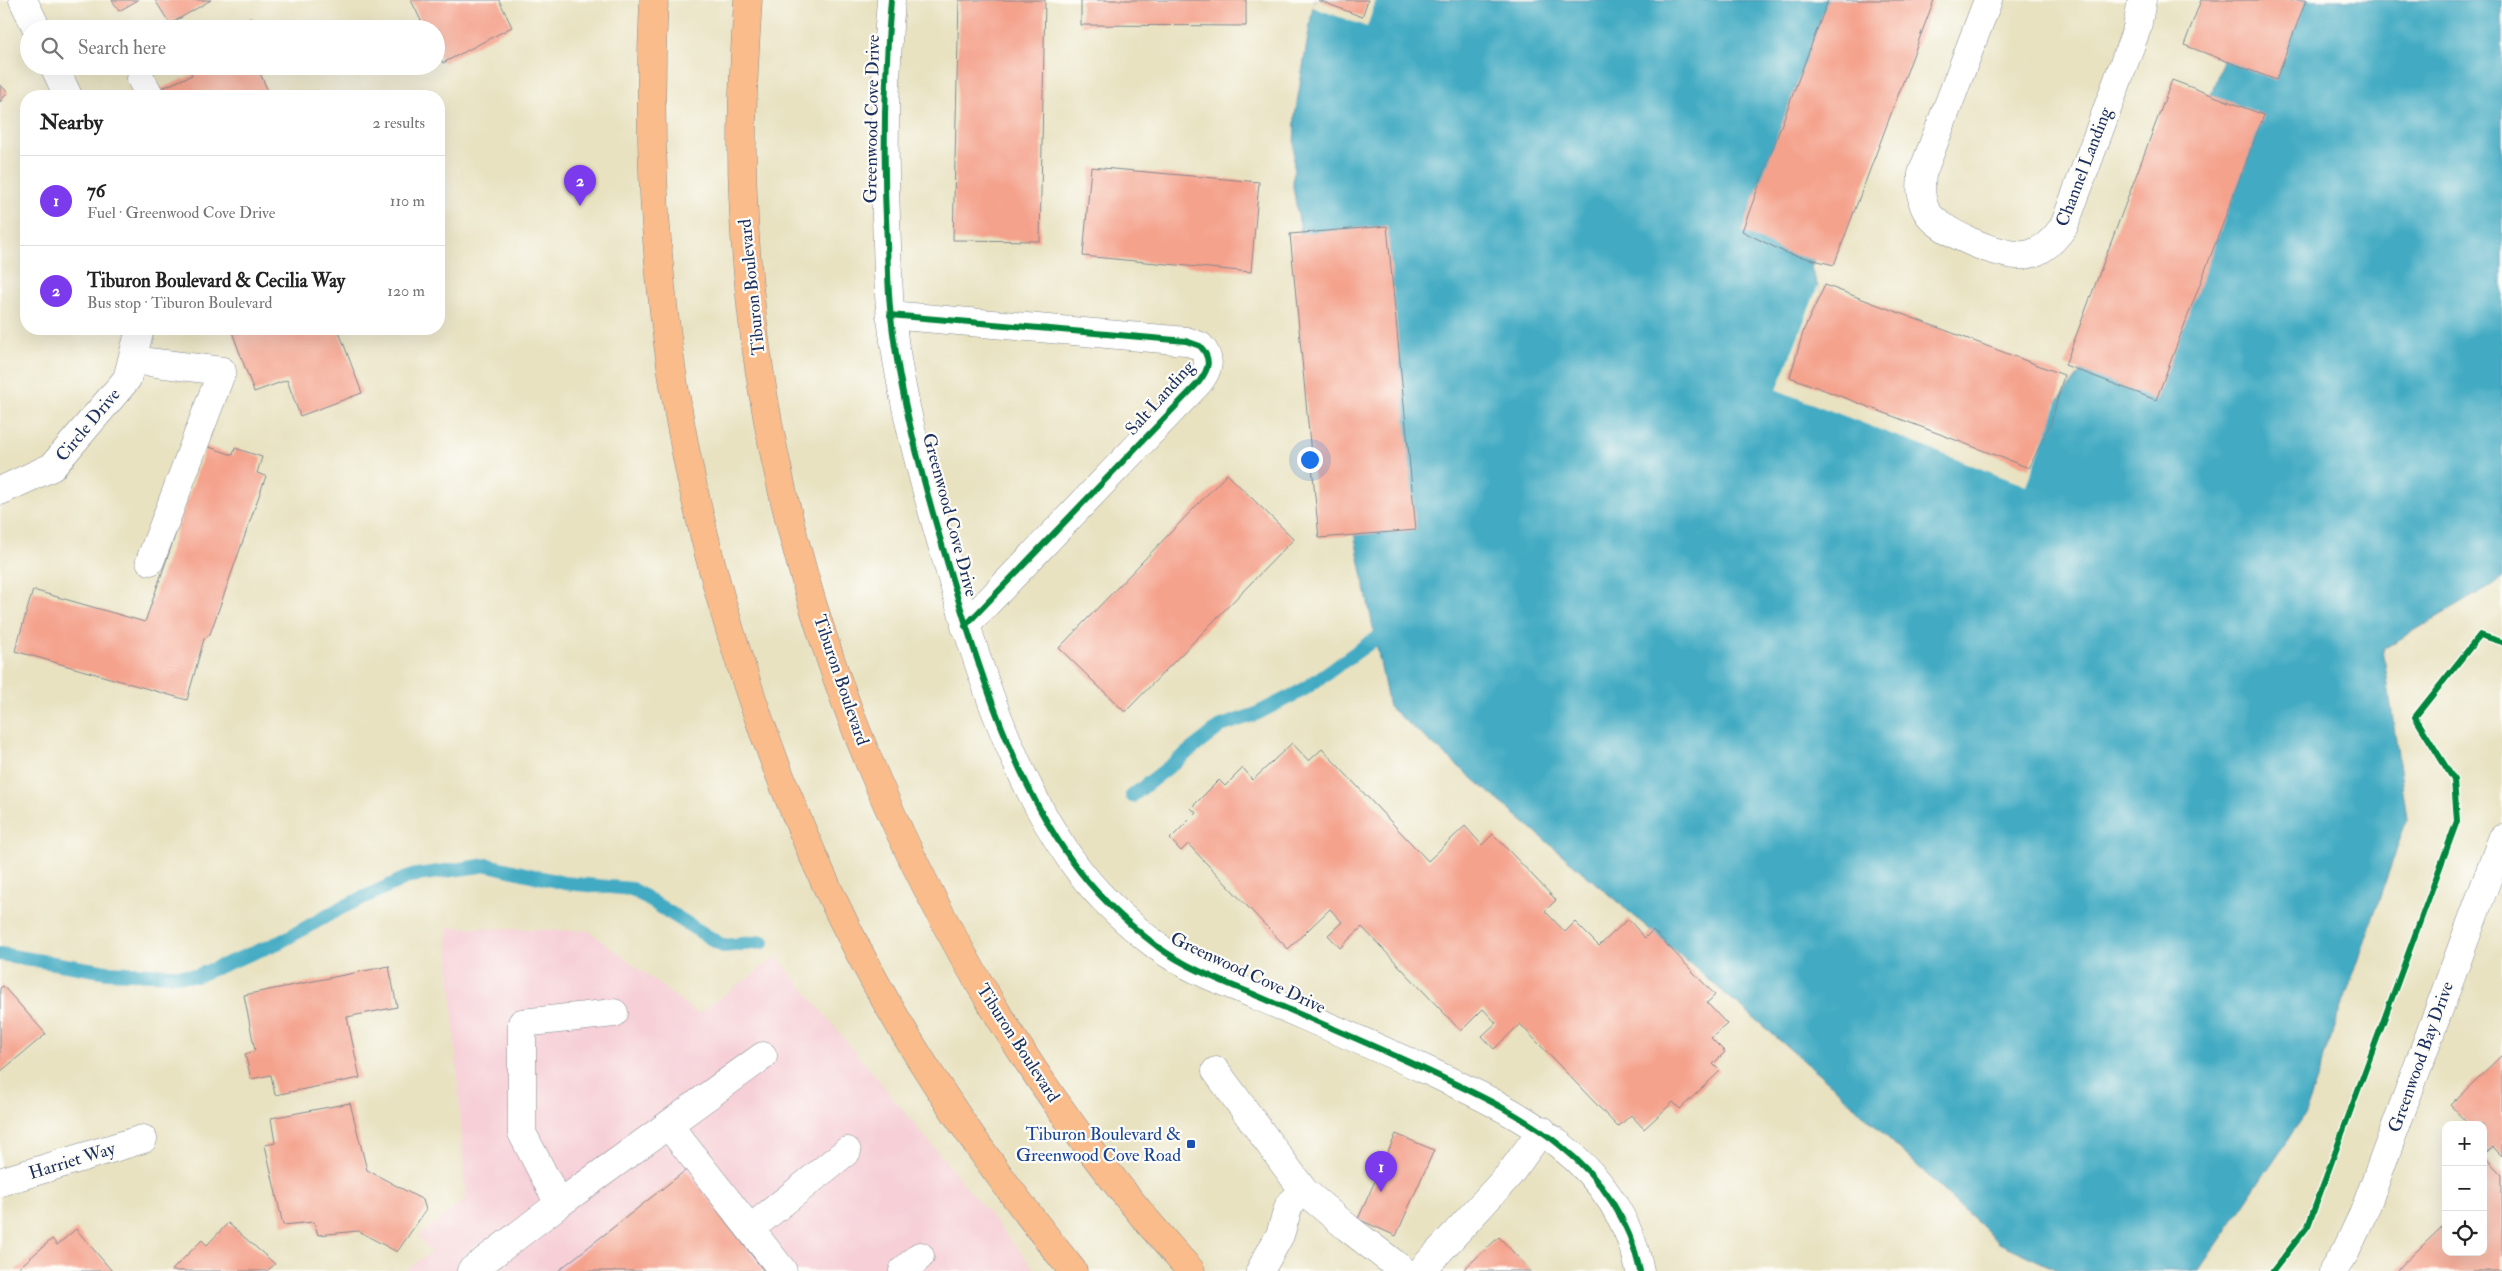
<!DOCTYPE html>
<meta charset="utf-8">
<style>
:root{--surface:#fff;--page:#f2f2f2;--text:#222;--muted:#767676;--line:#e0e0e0;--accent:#7c3aed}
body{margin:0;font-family:"IM FELL Double Pica",serif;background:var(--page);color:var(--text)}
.controls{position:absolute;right:15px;bottom:15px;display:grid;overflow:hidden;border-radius:10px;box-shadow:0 5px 20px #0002}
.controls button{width:45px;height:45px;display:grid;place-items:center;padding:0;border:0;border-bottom:1px solid var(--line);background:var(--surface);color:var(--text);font:25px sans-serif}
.you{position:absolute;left:1309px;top:459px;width:18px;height:18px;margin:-12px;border:4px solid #fff;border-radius:50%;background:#1a73e8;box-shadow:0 0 0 8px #1a73e833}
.badge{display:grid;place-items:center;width:32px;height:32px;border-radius:50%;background:var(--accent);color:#fff;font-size:16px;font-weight:700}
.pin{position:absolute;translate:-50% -41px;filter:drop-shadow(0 1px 2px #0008)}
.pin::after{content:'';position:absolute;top:26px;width:18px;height:15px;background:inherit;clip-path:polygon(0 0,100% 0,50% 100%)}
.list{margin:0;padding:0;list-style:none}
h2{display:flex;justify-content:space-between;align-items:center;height:65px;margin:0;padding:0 20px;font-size:21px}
h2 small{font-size:16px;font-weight:400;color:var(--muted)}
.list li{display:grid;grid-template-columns:32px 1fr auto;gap:15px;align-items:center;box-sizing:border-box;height:90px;padding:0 20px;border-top:1px solid var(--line)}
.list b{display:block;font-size:19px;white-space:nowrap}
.list p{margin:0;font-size:16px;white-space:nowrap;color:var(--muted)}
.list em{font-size:16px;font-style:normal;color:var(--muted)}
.icon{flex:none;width:28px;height:28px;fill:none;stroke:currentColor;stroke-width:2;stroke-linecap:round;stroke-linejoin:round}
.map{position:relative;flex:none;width:2502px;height:1271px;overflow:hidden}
.search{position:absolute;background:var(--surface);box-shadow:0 5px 20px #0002;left:20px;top:20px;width:425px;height:55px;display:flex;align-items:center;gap:12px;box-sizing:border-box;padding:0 18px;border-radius:28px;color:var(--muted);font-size:19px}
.panel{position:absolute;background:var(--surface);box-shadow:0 5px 20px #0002;left:20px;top:90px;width:425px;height:245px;border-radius:20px}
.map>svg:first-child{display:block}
.built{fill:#f6cfd7}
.water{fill:#43abc3;stroke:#2f6d90}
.pier{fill:#e8e2c1}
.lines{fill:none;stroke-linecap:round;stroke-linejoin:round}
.stream{stroke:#43abc3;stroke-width:14}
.building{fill:#f4a28c}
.minor-casing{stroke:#828890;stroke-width:29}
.major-casing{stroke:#828890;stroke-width:29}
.minor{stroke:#fff;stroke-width:28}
.major{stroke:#fabc8b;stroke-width:28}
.cycleway-casing{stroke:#fdfcf7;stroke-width:9}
.cycleway{stroke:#00873e;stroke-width:6}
.transit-dot{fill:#1a4fb4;stroke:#fdfcf7;stroke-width:2}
.labels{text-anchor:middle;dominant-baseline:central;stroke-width:4.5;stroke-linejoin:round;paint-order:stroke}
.street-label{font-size:18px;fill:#1b2f5e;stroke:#fdfcf7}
.transit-label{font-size:18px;fill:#164399;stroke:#fdfcf7;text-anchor:end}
</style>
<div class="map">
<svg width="2502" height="1271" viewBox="0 0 2502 1271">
<rect width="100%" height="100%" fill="#fdfcf7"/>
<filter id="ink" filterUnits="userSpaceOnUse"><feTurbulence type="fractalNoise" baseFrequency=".02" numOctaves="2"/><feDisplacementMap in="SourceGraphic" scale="10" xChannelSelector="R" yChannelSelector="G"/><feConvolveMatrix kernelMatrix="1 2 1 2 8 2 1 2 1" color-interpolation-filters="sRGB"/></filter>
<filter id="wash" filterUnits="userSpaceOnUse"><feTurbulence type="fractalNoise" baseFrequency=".0096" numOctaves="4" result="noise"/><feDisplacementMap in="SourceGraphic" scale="20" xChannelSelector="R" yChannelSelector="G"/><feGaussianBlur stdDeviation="1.12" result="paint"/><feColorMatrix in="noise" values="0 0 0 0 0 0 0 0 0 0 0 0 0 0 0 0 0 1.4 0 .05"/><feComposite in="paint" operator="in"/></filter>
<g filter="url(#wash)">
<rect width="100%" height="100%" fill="#e8e2c1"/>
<path class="built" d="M 447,927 L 589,931 L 698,1014 L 777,957 L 1036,1271 L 405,1271 L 431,1252 L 418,1236 L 466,1200 Z"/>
<path class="water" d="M 1314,0 L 1923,0 L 1811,268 L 1830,318 L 2053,407 L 2079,375 L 2212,91 L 2245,0 L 2502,0 L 2502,579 L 2383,649 L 2407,819 L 2305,1114 L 2199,1271 L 2060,1271 L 1999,1243 L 1832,1085 L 1389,707 L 1356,543 L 1293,187 L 1295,115 Z"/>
<path class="pier" d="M 1314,0 L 1376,0 L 1367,27 L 1312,7 Z
M 1818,286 L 1830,318 L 2053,407 L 2059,400 L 2026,486 L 1777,390 Z"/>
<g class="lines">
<path class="stream" d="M 1132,796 L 1221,726 L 1256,714 L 1303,690 L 1375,639
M 0,954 L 107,972 L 196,976 L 280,942 L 343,907 L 410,876 L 488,865 L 564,883 L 632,889 L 723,946 L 763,942"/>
</g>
<g id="blocks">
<path class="building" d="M 112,0 L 138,0 L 119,11 Z
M 155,0 L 211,0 L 170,24 Z
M 411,0 L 499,0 L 512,27 L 443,63 L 436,50 L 436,29 L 425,29 Z
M 959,0 L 1045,0 L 1040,241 L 953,240 Z
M 1081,0 L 1246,0 L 1246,26 L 1081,25 Z
M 1318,0 L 1368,0 L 1362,17 Z
M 1828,0 L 1934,0 L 1834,265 L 1786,253 L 1742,231 Z
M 2201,0 L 2306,0 L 2276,80 L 2184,45 Z
M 251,18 L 256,29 L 225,29 Z
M 188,66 L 257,66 L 270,96 L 161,96 L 158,90 L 192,75 Z
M 2172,80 L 2264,115 L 2156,400 L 2065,365 Z
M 0,85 L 8,92 L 0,102 Z
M 1091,167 L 1259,182 L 1251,272 L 1083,256 Z
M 1387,226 L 1416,530 L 1319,538 L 1290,234 Z
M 1825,285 L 2064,375 L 2051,423 L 2029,468 L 1790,377 L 1804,329 Z
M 231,329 L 338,329 L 362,393 L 300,416 L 287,380 L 254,392 Z
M 206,446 L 233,455 L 235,448 L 262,457 L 257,473 L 266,476 L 210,634 L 204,639 L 187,700 L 15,651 L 33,590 L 145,622 Z
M 1227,474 L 1294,539 L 1125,712 L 1059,648 Z
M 1292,743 L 1309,761 L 1322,749 L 1428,861 L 1465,826 L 1482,845 L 1493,834 L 1556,900 L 1545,911 L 1565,932 L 1575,922 L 1599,946 L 1628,919 L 1645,938 L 1653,930 L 1715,995 L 1707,1003 L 1727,1024 L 1711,1038 L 1725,1052 L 1713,1064 L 1720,1071 L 1680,1109 L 1673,1102 L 1644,1129 L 1631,1115 L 1618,1127 L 1520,1024 L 1494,1049 L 1482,1036 L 1496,1023 L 1483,1009 L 1461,1031 L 1362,927 L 1340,948 L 1328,935 L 1342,922 L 1330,909 L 1288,949 L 1188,844 L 1181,851 L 1170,839 L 1196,813 L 1191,808 L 1219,780 L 1225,786 L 1243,768 L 1253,780 Z
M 389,966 L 397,1007 L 347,1017 L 360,1078 L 275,1095 L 271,1075 L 251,1079 L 245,1054 L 255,1051 L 244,995 Z
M 3,986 L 46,1034 L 0,1072 L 0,988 Z
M 2502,1055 L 2502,1156 L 2493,1147 L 2483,1155 L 2502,1175 L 2502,1271 L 2396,1271 L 2446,1223 L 2446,1252 L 2483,1252 L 2483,1125 L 2469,1125 L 2450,1105 Z
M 350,1103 L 367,1170 L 423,1200 L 426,1210 L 397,1252 L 358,1231 L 318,1235 L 314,1222 L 283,1225 L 265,1145 L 275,1143 L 271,1118 Z
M 1396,1134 L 1434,1150 L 1396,1236 L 1358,1219 Z
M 686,1170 L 764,1271 L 558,1271 Z
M 228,1223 L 275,1264 L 267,1271 L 171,1271 L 202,1240 L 207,1245 Z
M 76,1229 L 112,1271 L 15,1271 L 52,1239 L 57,1245 Z
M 1499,1237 L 1531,1271 L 1462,1271 Z"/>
</g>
</g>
<g filter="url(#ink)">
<use href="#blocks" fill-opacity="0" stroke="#828890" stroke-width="1"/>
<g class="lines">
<g class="minor-casing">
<path id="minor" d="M 23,0 L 37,29
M 891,0 C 884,81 883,162 887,244 C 888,268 888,293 891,317 C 900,397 922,477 945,555 C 974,655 1011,776 1072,861 C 1095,894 1127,923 1158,947 C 1188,969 1227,983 1260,997 C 1315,1021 1370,1044 1424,1069 C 1518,1113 1617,1158 1640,1271
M 1988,0 L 1922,174 C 1921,186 1920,197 1925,208 C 1934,231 2002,258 2025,255 C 2043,252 2054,240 2064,226 L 2137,28 L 2142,0
M 54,66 L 68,96
M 141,79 L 150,96
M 890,315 L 1186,341 L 1200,346 C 1212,359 1209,369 1199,382 L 965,626
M 132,360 L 222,371 L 150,561
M 0,491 L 52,467 L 127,379 L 140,329
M 1216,1071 L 1304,1191 L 1348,1228 L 1404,1271
M 669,1126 L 783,1271
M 0,1182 L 143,1139
M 559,1204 L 522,1133 L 522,1023 L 614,1013
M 750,1229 L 847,1151
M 471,1271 L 559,1204 L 763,1056
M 903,1271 L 920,1256
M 1260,1271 L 1280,1235 L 1289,1205 L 1304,1191
M 1421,1271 L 1509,1175 L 1542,1130
M 2333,1271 L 2346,1251 L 2364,1212 L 2502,839"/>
</g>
<g class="major-casing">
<path id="major" d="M 654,0 C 638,311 698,606 828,889 C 891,1026 978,1154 1073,1271
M 748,0 C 744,65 740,130 743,195 C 757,588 927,982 1191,1271"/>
</g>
<use href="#minor" class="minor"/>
<use href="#major" class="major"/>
<g class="cycleway-casing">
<path id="cycleway" d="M 891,0 C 884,81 883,162 887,244 C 888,268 888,293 891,317 C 900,397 922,477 945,555 C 974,655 1011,776 1072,861 C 1095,894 1127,923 1158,947 C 1188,969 1227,983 1260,997 C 1315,1021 1370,1044 1424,1069 C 1518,1113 1617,1158 1640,1271
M 890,315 L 1186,341 L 1200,346 C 1212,359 1209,369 1199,382 L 965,626
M 2273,1271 L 2308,1226 L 2457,821 L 2454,780 L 2415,717 L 2480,635 L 2502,642"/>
</g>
<use href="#cycleway" class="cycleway"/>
</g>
</g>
<rect class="transit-dot" x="1186" y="1139" width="10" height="10" rx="2.5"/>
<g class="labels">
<g class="street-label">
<text transform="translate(872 119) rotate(-89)">Greenwood Cove Drive</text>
<text transform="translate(2084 167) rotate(-69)">Channel Landing</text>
<text transform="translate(752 287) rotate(-96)">Tiburon Boulevard</text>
<text transform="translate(1160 398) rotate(-48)">Salt Landing</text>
<text transform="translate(88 425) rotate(-50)">Circle Drive</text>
<text transform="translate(950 515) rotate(75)">Greenwood Cove Drive</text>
<text transform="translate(841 680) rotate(71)">Tiburon Boulevard</text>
<text transform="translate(1248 973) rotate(25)">Greenwood Cove Drive</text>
<text transform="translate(1018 1043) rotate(57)">Tiburon Boulevard</text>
<text transform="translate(2421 1057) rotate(-70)">Greenwood Bay Drive</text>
<text transform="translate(72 1161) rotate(-17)">Harriet Way</text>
</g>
<g class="transit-label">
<text x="1181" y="1134">Tiburon Boulevard &amp;<tspan x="1181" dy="21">Greenwood Cove Road</tspan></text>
</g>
</g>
</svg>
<div class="controls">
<button>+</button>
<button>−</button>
<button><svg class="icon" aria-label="locate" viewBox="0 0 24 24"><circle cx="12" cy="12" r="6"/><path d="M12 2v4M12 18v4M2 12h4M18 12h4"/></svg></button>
</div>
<div class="you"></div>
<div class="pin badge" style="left:1381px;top:1192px">1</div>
<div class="pin badge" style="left:580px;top:206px">2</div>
<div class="search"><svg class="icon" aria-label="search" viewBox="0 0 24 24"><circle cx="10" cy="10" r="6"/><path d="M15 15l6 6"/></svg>Search here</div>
<section class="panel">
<h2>Nearby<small>2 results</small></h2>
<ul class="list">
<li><span class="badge">1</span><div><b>76</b><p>Fuel · Greenwood Cove Drive</p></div><em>110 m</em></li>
<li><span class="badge">2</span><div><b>Tiburon Boulevard &amp; Cecilia Way</b><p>Bus stop · Tiburon Boulevard</p></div><em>120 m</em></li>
</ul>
</section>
</div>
